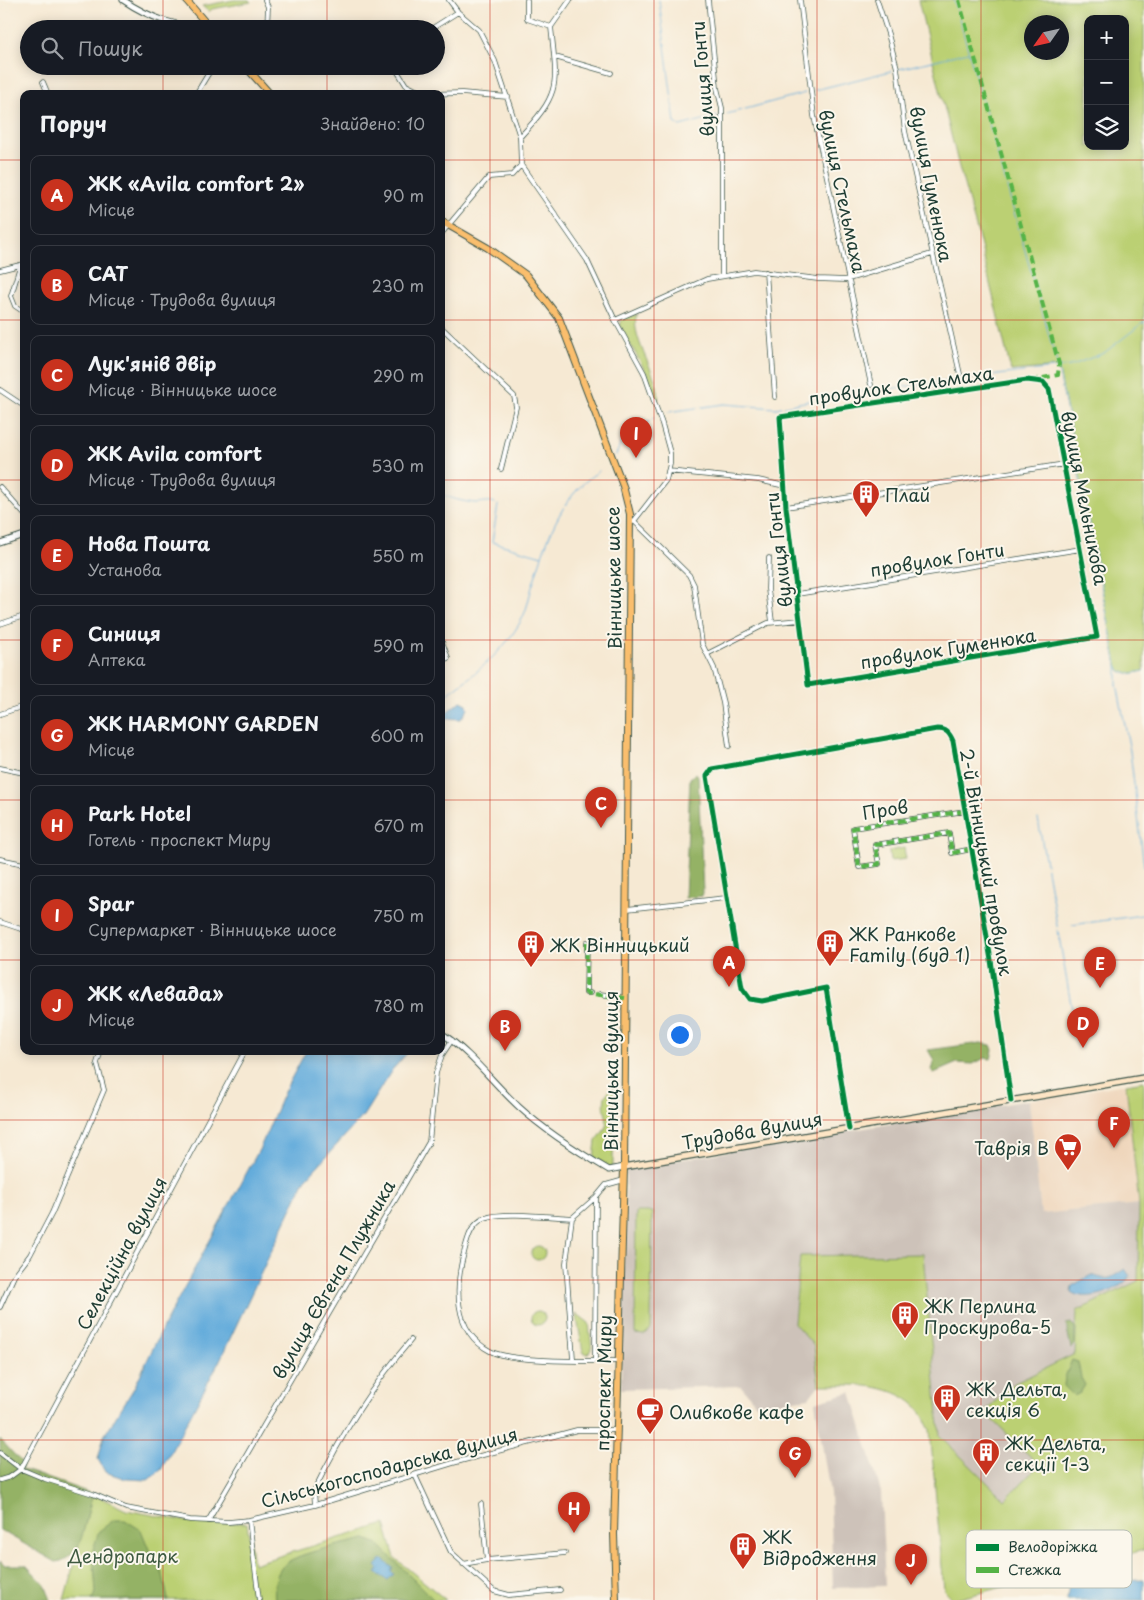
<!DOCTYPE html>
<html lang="uk">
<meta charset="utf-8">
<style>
:root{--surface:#171b24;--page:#242831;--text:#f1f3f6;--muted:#9ea1a6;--line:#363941;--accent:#c8321e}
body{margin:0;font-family:"Playpen Sans",sans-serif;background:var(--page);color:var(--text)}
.controls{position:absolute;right:15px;top:15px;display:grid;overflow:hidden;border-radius:10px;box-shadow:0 2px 12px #0003}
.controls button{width:45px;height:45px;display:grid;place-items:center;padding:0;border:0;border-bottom:1px solid var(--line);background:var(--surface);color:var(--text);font:25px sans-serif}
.compass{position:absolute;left:1024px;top:15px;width:45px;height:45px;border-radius:50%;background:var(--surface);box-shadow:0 2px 12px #0003;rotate:236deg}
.you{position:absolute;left:679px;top:1034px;width:18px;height:18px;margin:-12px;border:4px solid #fff;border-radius:50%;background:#1a73e8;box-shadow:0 0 0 8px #1a73e833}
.badge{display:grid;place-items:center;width:32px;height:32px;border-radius:50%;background:var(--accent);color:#fff;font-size:16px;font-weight:700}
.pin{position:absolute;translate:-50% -41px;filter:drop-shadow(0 1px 2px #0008)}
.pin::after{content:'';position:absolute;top:26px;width:18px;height:15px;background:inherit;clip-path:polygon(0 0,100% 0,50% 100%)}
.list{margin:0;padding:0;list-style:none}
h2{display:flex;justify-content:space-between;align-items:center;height:65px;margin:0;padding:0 20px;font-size:21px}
h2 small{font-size:16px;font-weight:400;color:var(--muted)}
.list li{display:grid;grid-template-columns:32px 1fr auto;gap:15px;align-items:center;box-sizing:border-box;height:80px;margin:0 10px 10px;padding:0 10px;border:1px solid var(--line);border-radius:10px}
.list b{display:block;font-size:19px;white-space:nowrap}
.list p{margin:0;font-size:16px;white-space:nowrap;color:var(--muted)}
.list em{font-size:16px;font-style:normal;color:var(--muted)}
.icon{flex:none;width:28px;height:28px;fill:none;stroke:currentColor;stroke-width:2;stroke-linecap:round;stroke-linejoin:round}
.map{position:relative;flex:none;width:1144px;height:1600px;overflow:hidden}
.search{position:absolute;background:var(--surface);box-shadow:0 2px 12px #0003;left:20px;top:20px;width:425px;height:55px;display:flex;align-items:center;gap:12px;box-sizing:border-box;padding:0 18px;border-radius:28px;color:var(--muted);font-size:19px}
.panel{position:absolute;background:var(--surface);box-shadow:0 2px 12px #0003;left:20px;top:90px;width:425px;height:965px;border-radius:10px}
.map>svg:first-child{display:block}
.built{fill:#efd6bb}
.industrial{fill:#cdc2b9}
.green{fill:#bbd073;stroke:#6d8654;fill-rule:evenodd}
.forest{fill:#94b265;stroke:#5a784c}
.water{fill:#64acdb;stroke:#427488}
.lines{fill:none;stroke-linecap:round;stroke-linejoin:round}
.stream{stroke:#64acdb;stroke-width:1}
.minor-tunnel{stroke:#cbc7b3;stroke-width:4;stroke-dasharray:4 2;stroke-linecap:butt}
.minor-casing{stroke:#3f574c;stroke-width:5.5}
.tertiary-casing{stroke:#3f574c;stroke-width:7}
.secondary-casing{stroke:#3f574c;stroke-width:8}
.primary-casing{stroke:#3f574c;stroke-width:8}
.minor{stroke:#fff;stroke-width:4}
.tertiary{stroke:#fff;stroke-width:5}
.secondary{stroke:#fde5c5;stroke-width:5.5}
.primary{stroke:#fabe6d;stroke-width:6}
.quiet{stroke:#55b346;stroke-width:4;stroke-dasharray:8 4;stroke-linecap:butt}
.cycleway-casing{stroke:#fbf7ec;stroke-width:8}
.cycleway{stroke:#00873e;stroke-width:5}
.grid{fill:none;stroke:#c8321e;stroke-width:1;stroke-opacity:0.55}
.labels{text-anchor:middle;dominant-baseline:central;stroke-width:4;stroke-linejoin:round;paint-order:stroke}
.street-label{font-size:18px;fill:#1f3d34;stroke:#fbf7ec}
.poi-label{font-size:18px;fill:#1f3d34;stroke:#fbf7ec;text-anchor:start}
.park-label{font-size:18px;fill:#3e5a41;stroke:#fbf7ec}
.key{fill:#fbf7ec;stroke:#b9bfb5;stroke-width:1}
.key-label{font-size:14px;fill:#1f3d34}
</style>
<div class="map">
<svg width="1144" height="1600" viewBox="0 0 1144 1600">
<rect width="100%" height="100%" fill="#fbf7ec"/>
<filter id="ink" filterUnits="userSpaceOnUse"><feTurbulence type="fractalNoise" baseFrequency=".02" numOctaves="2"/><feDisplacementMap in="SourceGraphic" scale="10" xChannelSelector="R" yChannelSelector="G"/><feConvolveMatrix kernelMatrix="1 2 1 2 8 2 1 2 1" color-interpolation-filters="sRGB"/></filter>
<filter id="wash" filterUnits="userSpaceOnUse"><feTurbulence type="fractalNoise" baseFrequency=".0096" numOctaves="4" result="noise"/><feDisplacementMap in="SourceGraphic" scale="20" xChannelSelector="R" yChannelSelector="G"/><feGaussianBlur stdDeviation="1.12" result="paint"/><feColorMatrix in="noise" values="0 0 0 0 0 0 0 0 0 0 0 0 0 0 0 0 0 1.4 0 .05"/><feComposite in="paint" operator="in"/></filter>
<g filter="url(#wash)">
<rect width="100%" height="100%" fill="#f6e9d3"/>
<path class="built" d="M 1126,1084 L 1139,1204 L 1041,1214 L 1029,1100 Z"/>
<path class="industrial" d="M 1029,1100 L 1041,1214 L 1139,1204 L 1138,1281 L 1078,1311 L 1076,1354 L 1013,1384 L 1039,1466 L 1005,1500 L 940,1436 L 923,1254 L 794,1323 L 814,1346 L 819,1385 L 809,1398 L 757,1405 L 741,1386 L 621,1389 L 626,1169 Z
M 851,1392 L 881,1492 L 885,1586 L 833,1588 L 830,1493 L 815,1402 Z"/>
<path class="green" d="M 234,0 L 249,0 L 251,2 L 212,9 L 209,12 L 202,6 Z
M 918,0 L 1144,0 L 1144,671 L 1128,674 L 1120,671 L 1117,665 L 1058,367 L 1011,371 L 978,234 L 959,167 ZM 1088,19 L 1125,19 L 1125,146 L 1088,146 ZM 1032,22 L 1062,22 L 1062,52 L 1032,52 Z
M 637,314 C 627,336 667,387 657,403 L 648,376 L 620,326 L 622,319 Z
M 904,848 L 906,859 L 890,861 L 889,851 Z
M 1144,1081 L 1144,1550 L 953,1600 L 944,1590 L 930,1430 C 926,1423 922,1412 916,1406 C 890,1382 852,1385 819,1385 L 814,1346 L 794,1323 L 800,1256 L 923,1254 L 940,1436 L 1005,1500 L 1039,1465 L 985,1412 L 1013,1384 L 1075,1354 L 1077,1311 L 1138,1281 L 1139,1204 L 1126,1084 Z
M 612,1087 L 615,1088 L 613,1160 L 613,1166 L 610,1168 L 594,1158 L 596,1141 C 616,1118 601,1119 605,1096 Z
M 636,1212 L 652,1212 L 651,1329 L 644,1335 L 635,1334 Z
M531 1253a7 7 0 1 1 14 0a7 7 0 1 1-14 0Z
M531 1318a7 7 0 1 1 14 0a7 7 0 1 1-14 0Z
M 576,1313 L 589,1323 L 592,1350 L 588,1354 L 583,1352 Z
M 93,1494 L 126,1510 L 190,1522 L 247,1523 L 253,1564 L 385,1524 L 395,1558 L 446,1600 L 64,1600 Z"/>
<path class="forest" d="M 696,773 L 698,776 L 703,893 L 702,896 L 685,898 L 690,778 Z
M 981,1043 L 991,1045 L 993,1050 L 991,1059 L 985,1058 L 973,1064 L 957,1063 L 934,1073 L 931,1070 L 934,1060 L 928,1050 Z
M 1071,1323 L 1075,1327 L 1075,1344 L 1071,1348 L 1066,1324 Z
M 1072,1360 L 1078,1362 L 1081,1378 L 1085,1385 L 1080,1393 L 1074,1396 L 1064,1386 L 1065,1377 Z
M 0,1439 L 23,1464 L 21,1469 L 93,1494 C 84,1516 86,1558 56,1562 L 0,1530 Z
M 114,1520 L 125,1520 L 141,1530 L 152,1557 L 163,1575 L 168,1600 L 91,1600 L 96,1593 L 93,1550 L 99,1531 Z
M 366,1539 L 378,1544 L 434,1600 L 275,1600 C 274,1588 274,1574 285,1564 C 297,1553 349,1543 366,1539 Z
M 0,1561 L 4,1565 L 26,1565 L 45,1585 L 51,1600 L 0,1600 Z"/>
<path class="water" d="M 461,701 L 467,704 L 468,709 L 461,719 L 441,718 L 441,716 Z
M 306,1051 L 409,1051 L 392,1070 L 363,1116 L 305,1180 L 219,1362 L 161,1470 L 148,1480 L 126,1479 L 105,1472 L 98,1459 L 104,1436 L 134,1388 L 164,1325 L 260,1148 L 284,1092 Z
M 1125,1269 L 1130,1276 C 1121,1291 1085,1303 1071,1292 L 1072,1286 L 1091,1275 C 1110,1281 1109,1279 1125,1269 Z
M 382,1559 L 393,1568 L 391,1571 L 394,1574 L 388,1580 L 376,1573 L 379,1569 L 376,1566 Z
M 1144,1580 L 1144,1600 L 1067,1600 L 1069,1582 Z"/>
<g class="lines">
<path class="stream" d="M 659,0 L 675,123 L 680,126 L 718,116
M 954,0 L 1058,367 L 1117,665 L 1117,684 L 1130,751 L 1144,866
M 899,69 L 968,52
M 815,90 L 891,71
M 727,114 L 805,93
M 668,412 L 724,404 L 776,408 L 831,396 L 1070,366 L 1104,353 L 1144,322
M 616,455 L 622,440 L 654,418
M 441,494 C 452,499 464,502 476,503 C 483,503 490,500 495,503
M 498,505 L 492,542 L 542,556
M 1117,665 L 1120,671 L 1128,674 L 1144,671
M 441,699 C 472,676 503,654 522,619 C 527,610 529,597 532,587 C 546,543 558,498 599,471
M 1038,819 L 1074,1021
M 1072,925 L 1142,915"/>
</g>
</g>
<g filter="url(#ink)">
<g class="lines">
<path class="minor-tunnel" d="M 590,993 L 600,994"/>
<g class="minor-casing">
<path id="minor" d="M 265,0 L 268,7 L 267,29
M 449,0 L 458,12 L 479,30 L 495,61 L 520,137 L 521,165 L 587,260 L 615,320 L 644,373 L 662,424 L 670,453 L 670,464 L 666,480 L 634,521 L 630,522
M 527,0 L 527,19 L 551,27
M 708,0 L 717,88 L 722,108 L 722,275
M 800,0 L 814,116 L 871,385
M 877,0 L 888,34 L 897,68 L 905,131 L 960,374
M 431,29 L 458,12
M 555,57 L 611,73
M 394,66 L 406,85 L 424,94
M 43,82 L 48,94
M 196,94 L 213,66
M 429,94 L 462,93 L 508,97
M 520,137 C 562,92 557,85 551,27 L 570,0
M 441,234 L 489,177 L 512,175 L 521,165
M 20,266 L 11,296 L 15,306 L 24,312
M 0,270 L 24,264
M 766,272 L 775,397
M 615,320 L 707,279 L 754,271 L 818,279 L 845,280 L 932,254
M 441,327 L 514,396 L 516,407 L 501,469
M 1027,380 L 1043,382 L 1049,389 L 1097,637 L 808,685 L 786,507 L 780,417 Z
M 0,390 L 24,406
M 668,471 L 758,480 L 785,486
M 0,487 L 24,514
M 786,507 L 1065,464
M 634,521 L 689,575 L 694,585 L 702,644 L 714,668 L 723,703 L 729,746
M 769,558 L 768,589 L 772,622
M 797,594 L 1081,549
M 0,624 L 24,616
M 441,639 L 448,658 L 441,661
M 707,654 L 768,623 L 800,620
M 0,714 L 24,706
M 0,768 L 24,773
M 965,811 L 853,828 L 859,867 L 879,864 L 875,845 L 949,833 L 952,853 L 972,849
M 0,859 L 24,864
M 627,909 L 726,898
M 0,922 L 24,930
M 587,942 L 586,993 L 590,993
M 600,994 L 625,998
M 849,1129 L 826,988 L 762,1001 L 750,999 L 742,988 L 707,776 L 712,769 L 937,729 C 946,729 949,732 953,741 L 991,960 L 1011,1101
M 572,1218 C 551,1217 503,1211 485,1218 C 472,1223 468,1237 465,1249 C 455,1284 452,1331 490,1351 C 513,1363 590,1361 619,1361
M 0,1307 L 14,1276 L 30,1255 L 52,1213 L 104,1090 L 97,1063 L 101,1051
M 573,1359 L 566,1263 L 572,1218 L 596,1197
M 595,1360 L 596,1197 L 606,1185 L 624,1180
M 0,1453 L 21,1469 L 45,1479 L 93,1494 L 126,1508 L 190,1520 L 229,1522 L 249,1520 L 315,1505 L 453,1463 L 577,1430 L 617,1430
M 415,1475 L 451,1552 L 494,1591 L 509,1595 L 560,1590
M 0,1480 L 10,1477 L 21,1469 L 245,1051
M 481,1504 L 487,1560
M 315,1505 L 314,1491 C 340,1437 372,1385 411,1340
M 249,1520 L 259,1600
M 208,1521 L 429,1142 L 436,1073 L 442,1055 L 452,1040
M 463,1564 L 487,1560 L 565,1553"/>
</g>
<g class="tertiary-casing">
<path id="tertiary" d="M 123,0 C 151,19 177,27 210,28
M 0,543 L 24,535
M 441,1033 C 472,1053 492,1082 519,1107 C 544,1130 580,1153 609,1170 L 624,1167"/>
</g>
<g class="secondary-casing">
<path id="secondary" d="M 624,1167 L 1144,1078"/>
</g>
<g class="primary-casing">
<path id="primary" d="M 186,0 L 211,29
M 245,66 L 270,94
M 441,221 L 488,248 L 526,275 L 559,318 L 623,486 L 630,514 L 624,1167 L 614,1534 L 616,1600"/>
</g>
<use href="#minor" class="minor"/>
<use href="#tertiary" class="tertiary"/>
<use href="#secondary" class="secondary"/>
<use href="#primary" class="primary"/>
<path class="quiet" d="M 959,0 L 1059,364 L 1058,375 L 1037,379
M 965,811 L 853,828 L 859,867 L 879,864 L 875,845 L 949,833 L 952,853 L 972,849
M 587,942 L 586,993 L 625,998"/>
<g class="cycleway-casing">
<path id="cycleway" d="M 1027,380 L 1043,382 L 1049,389 L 1097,637 L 808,685 L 786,507 L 780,417 Z
M 849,1129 L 826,988 L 762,1001 L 750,999 L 742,988 L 707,776 L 712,769 L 937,729 C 946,729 949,732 953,741 L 991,960 L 1011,1101"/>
</g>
<use href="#cycleway" class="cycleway"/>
</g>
</g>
<path class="grid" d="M 163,0 L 163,29M 327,0 L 327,29M 490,0 L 490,1600M 654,0 L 654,1600M 817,0 L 817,1600M 981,0 L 981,1600M 163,66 L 163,94M 327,66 L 327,94M 0,160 L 24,160M 441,160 L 1144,160M 0,320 L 24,320M 441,320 L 1144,320M 0,480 L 24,480M 441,480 L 1144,480M 0,640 L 24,640M 441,640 L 1144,640M 0,800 L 24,800M 441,800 L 1144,800M 0,960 L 24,960M 441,960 L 1144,960M 163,1051 L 163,1600M 327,1051 L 327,1600M 0,1120 L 1144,1120M 0,1280 L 1144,1280M 0,1440 L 1144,1440"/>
<defs>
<g id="building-pin" transform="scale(1.4375)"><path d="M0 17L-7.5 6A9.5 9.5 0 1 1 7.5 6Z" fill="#c8321e" stroke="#fbf7ec"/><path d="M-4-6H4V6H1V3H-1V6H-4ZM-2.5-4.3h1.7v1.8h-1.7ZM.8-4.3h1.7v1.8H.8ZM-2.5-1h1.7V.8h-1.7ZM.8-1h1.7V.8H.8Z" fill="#fff"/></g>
<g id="supermarket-pin" transform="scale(1.4375)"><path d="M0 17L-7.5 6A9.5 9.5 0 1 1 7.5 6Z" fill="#c8321e" stroke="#fbf7ec"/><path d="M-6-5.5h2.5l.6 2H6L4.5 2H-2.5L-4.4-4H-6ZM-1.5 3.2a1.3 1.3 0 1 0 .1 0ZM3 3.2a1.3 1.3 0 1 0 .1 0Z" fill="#fff"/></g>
<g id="cafe-pin" transform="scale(1.4375)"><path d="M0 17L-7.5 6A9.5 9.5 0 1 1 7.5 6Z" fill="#c8321e" stroke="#fbf7ec"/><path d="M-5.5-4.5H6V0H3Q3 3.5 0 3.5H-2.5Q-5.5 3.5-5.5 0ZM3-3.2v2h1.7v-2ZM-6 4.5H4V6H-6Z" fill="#fff"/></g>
</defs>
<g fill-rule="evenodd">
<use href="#building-pin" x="866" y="494"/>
<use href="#building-pin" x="830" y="943"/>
<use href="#building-pin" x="531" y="944"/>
<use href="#supermarket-pin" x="1068" y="1147"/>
<use href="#building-pin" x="905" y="1315"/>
<use href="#building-pin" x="947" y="1398"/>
<use href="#cafe-pin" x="650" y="1411"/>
<use href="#building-pin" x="986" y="1452"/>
<use href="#building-pin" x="743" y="1546"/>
</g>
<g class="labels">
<g class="street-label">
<text transform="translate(702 79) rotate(-95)">вулиця Гонти</text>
<text transform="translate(932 184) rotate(79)">вулиця Гуменюка</text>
<text transform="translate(843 191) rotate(78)">вулиця Стельмаха</text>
<text transform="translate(901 385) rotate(-8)">провулок Стельмаха</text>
<text transform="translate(1085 498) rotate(79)">вулиця Мельникова</text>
<text transform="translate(778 550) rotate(-97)">вулиця Гонти</text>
<text transform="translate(937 559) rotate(-9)">провулок Гонти</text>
<text transform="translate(613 578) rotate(-91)">Вінницьке шосе</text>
<text transform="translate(948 648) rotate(-9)">провулок Гуменюка</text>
<text transform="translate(885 809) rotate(-9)">Пров</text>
<text transform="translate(987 862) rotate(80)">2-й Вінницький провулок</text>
<text transform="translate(610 1071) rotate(-90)">Вінницька вулиця</text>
<text transform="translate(752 1130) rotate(-10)">Трудова вулиця</text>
<text transform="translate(121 1253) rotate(-62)">Селекційна вулиця</text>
<text transform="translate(333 1279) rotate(-60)">вулиця Євгена Плужника</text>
<text transform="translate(603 1383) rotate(-89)">проспект Миру</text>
<text transform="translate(389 1467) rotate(-15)">Сільськогосподарська вулиця</text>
</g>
<g class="poi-label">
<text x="885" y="494">Плай</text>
<text x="849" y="933">ЖК Ранкове<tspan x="849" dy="21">Family (буд 1)</tspan></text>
<text x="550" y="944">ЖК Вінницький</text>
<text x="1049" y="1147" text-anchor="end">Таврія В</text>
<text x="924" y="1305">ЖК Перлина<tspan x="924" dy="21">Проскурова-5</tspan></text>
<text x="966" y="1388">ЖК Дельта,<tspan x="966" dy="21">секція 6</tspan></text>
<text x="669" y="1411">Оливкове кафе</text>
<text x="1005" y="1442">ЖК Дельта,<tspan x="1005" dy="21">секції 1-3</tspan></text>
<text x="762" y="1536">ЖК<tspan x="762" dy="21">Відродження</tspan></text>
</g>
<g class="park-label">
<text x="123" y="1555">Дендропарк</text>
</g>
</g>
<rect x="966" y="1530" width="166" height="58" rx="8" class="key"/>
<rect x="976" y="1544" width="23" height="7" fill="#00873e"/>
<rect x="976" y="1567" width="23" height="6" fill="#55b346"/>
<g class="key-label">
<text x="1008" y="1552">Велодоріжка</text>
<text x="1008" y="1575">Стежка</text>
</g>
</svg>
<div class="controls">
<button>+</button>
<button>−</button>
<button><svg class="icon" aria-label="layers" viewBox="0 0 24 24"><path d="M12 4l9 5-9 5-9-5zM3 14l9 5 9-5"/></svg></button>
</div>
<svg class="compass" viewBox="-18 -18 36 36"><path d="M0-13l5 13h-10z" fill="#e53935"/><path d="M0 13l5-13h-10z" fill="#9ea1a6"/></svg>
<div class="you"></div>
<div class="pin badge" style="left:729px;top:987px">A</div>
<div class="pin badge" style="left:505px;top:1051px">B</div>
<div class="pin badge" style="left:601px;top:828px">C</div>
<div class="pin badge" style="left:1083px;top:1048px">D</div>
<div class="pin badge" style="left:1100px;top:988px">E</div>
<div class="pin badge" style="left:1114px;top:1148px">F</div>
<div class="pin badge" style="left:795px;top:1478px">G</div>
<div class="pin badge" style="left:574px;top:1533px">H</div>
<div class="pin badge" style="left:636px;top:458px">I</div>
<div class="pin badge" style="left:911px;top:1585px">J</div>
<div class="search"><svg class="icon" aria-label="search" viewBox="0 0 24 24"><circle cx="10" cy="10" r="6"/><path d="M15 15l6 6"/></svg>Пошук</div>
<section class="panel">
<h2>Поруч<small>Знайдено: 10</small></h2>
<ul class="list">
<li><span class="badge">A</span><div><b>ЖК «Avila comfort 2»</b><p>Місце</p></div><em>90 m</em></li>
<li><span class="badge">B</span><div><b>САТ</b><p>Місце · Трудова вулиця</p></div><em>230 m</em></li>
<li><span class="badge">C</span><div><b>Лук'янів двір</b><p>Місце · Вінницьке шосе</p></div><em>290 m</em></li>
<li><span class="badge">D</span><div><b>ЖК Avila comfort</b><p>Місце · Трудова вулиця</p></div><em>530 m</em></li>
<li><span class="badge">E</span><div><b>Нова Пошта</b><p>Установа</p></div><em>550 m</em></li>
<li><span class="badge">F</span><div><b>Синиця</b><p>Аптека</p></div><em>590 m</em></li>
<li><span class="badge">G</span><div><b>ЖК HARMONY GARDEN</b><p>Місце</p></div><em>600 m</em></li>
<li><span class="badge">H</span><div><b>Park Hotel</b><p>Готель · проспект Миру</p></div><em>670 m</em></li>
<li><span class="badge">I</span><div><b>Spar</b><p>Супермаркет · Вінницьке шосе</p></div><em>750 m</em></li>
<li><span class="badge">J</span><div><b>ЖК «Левада»</b><p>Місце</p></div><em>780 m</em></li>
</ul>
</section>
</div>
